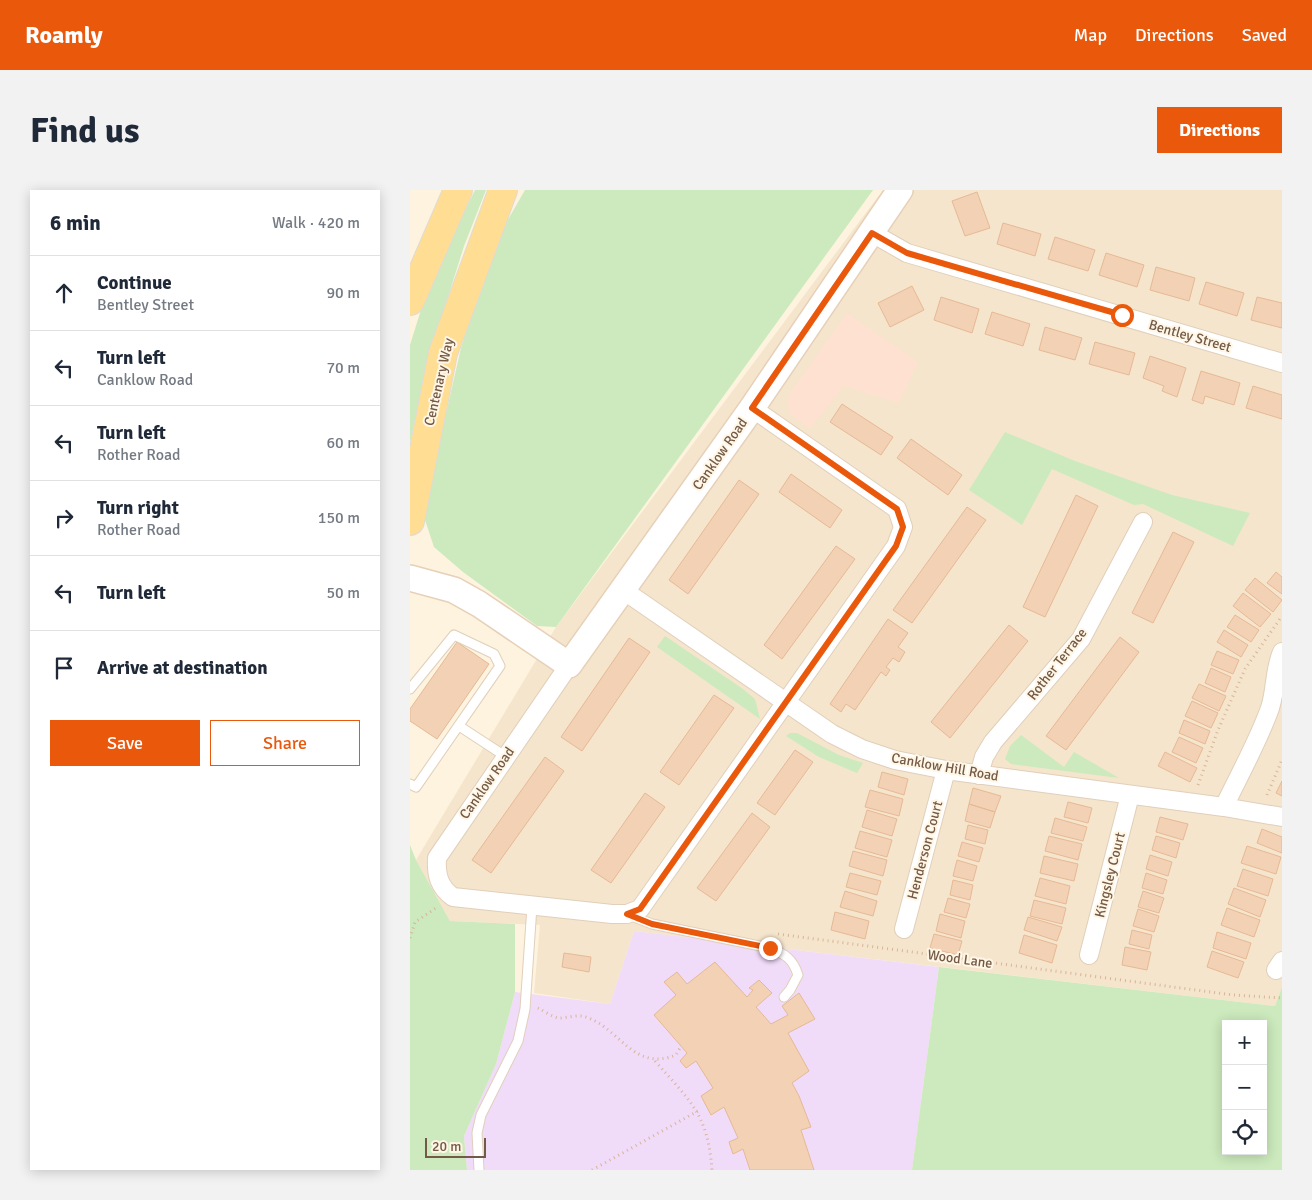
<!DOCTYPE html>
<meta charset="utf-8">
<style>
:root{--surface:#fff;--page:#f2f2f3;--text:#1f2937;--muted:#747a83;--line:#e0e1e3;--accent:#ea580c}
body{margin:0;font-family:Signika,sans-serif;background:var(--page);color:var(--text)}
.controls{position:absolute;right:15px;bottom:15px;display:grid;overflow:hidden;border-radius:0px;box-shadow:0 2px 12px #0003}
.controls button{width:45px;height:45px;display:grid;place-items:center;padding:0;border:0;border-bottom:1px solid var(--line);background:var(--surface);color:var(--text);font:25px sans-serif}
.scale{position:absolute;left:15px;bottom:12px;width:61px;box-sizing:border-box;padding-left:5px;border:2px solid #735946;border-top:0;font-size:14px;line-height:18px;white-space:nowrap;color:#735946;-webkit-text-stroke:4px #fff6e5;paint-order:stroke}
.stop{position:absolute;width:15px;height:15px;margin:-11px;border:4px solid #ea580c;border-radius:50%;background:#fff}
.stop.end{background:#ea580c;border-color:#fff;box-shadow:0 1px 5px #0008}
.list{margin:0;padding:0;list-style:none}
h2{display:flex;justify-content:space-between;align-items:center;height:65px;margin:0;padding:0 20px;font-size:21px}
h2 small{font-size:16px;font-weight:400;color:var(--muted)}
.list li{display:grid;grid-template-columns:32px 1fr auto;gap:15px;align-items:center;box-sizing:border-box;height:75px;padding:0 20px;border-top:1px solid var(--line)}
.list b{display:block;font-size:19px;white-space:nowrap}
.list p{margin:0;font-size:16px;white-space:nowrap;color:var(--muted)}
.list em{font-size:16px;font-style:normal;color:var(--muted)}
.actions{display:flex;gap:10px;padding:15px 20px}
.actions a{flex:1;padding:11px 0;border:1px solid var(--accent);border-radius:0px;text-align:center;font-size:18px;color:var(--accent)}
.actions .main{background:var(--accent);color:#fff}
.icon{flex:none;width:28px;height:28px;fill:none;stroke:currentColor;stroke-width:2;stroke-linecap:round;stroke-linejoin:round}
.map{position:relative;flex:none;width:872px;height:980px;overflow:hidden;border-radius:0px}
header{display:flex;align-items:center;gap:30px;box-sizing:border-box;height:70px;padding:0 25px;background:var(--accent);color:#fff}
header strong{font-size:24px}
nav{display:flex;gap:28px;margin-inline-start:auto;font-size:18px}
.intro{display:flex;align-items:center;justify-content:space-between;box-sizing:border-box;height:120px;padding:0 30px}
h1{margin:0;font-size:35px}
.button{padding:12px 22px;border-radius:0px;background:var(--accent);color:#fff;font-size:18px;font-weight:700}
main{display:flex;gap:30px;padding:0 30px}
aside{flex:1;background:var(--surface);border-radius:0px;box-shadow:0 2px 12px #0003}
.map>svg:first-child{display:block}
.residential{fill:#f5e5cc}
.commercial{fill:#fee1d1}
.education{fill:#f0dbf9}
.green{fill:#cceabd;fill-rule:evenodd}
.building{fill:#f3d1b5;stroke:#e6b994}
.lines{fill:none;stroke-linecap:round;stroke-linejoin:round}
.lane-casing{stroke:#e1cfba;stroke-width:11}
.street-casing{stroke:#e1cfba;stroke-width:20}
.secondary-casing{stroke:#e6d0b8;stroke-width:28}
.primary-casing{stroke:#e0dad6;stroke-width:30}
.path{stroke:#d7b598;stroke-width:3;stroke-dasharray:1 4;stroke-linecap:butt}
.lane{stroke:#fff;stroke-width:9}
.street{stroke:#fff;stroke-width:18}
.secondary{stroke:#fff;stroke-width:25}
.primary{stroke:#ffde93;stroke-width:28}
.route{stroke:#ea580c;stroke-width:6}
.labels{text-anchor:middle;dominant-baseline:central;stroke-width:4;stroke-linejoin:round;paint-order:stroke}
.street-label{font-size:14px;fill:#735946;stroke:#fff6e5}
</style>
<header>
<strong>Roamly</strong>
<nav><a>Map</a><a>Directions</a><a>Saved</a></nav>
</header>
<div class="intro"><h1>Find us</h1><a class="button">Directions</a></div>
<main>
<aside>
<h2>6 min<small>Walk · 420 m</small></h2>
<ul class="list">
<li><svg class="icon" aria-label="ahead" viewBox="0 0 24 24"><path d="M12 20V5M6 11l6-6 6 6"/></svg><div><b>Continue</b><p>Bentley Street</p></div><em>90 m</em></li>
<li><svg class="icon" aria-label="left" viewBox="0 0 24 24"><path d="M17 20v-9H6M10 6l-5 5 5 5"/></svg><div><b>Turn left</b><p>Canklow Road</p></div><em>70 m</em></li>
<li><svg class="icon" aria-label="left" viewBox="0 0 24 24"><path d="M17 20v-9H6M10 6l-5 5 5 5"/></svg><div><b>Turn left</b><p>Rother Road</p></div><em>60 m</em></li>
<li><svg class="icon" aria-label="right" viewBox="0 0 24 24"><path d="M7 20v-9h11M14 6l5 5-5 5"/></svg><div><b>Turn right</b><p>Rother Road</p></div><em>150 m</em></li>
<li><svg class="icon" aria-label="left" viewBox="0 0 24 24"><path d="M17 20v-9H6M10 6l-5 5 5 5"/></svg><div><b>Turn left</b></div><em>50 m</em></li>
<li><svg class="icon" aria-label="arrive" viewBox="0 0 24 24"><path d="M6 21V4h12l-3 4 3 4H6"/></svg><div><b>Arrive at destination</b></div></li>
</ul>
<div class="actions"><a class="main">Save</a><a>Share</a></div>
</aside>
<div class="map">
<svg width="872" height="980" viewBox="0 0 872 980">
<rect width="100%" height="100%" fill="#fdf3de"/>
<path class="residential" d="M 473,0 L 872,0 L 872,797 L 865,816 L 224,741 L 200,814 L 124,803 L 130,735 L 40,731 L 6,670 L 146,437 Z"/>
<path class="commercial" d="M 437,123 L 508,172 L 489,213 L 434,196 L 400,239 L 381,225 L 378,214 L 379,204 Z"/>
<path class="education" d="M 224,741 L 529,777 L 502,980 L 57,980 L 54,946 L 86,874 L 105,802 L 200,814 Z"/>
<path class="green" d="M 65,0 L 76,0 L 54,56 L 17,174 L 0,253 L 0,155 L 10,123 L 42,47 Z
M 115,0 L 463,0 L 146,437 L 127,436 L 53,382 L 24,357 L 13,324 L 51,158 L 88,47 Z
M 595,242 L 665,271 L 762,305 L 840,323 L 823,356 L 733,314 L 724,315 L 642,279 L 612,335 L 559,300 Z
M 255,446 L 333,499 L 345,509 L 350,529 L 247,457 Z
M 380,543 L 387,543 L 429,565 L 453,573 L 447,583 L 409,567 L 376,546 Z
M 611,545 L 654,577 L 664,562 L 709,588 L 601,574 L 595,569 L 600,556 Z
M 0,655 L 6,670 L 40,731 L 105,734 L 105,802 L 86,874 L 54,946 L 57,980 L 0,980 Z
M 529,777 L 865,816 L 872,797 L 872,980 L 502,980 ZM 816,834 L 853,834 L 853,961 L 816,961 Z"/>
<path class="building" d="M 567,2 L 580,38 L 555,46 L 542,11 Z
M 593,33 L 631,44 L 625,66 L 587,54 Z
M 645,47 L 685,60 L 678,81 L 638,69 Z
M 696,63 L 734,75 L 727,97 L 689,85 Z
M 746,77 L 785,88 L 779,111 L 740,100 Z
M 796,92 L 834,103 L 827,126 L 789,114 Z
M 502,96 L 514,120 L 480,137 L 468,113 Z
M 531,107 L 569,119 L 562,143 L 524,130 Z
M 847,107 L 872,113 L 872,138 L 841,130 Z
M 582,122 L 620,134 L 613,156 L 575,144 Z
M 635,137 L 672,148 L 665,170 L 629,160 Z
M 685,152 L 725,163 L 719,185 L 679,174 Z
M 740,166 L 776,178 L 767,207 L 752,201 L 754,196 L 733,188 Z
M 791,181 L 830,193 L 824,215 L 795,206 L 793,214 L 782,210 Z
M 843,196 L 872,205 L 872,229 L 836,218 Z
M 432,214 L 483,247 L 471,265 L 420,232 Z
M 501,249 L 552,285 L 538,305 L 487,268 Z
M 381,284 L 432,320 L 420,338 L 369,302 Z
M 329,290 L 349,304 L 278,404 L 259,390 Z
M 666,305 L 688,316 L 635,427 L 613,417 Z
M 557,317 L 576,330 L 502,433 L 483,420 Z
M 763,342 L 784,352 L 743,433 L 722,423 Z
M 426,356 L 445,369 L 372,469 L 354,455 Z
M 866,382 L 872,387 L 872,404 L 857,393 Z
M 845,388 L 872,410 L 863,422 L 835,400 Z
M 833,403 L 861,424 L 850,437 L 823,416 Z
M 825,425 L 849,440 L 841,452 L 817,437 Z
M 478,429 L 498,443 L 488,457 L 495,462 L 489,472 L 483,468 L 476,477 L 480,480 L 476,486 L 471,482 L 445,520 L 436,514 L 431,522 L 420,514 Z
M 599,435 L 618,451 L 540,548 L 521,532 Z
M 814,440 L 838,455 L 831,467 L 807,452 Z
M 710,447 L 729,462 L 656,560 L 636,546 Z
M 219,448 L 240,462 L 172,561 L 151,547 Z
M 47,452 L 79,474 L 27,549 L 0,531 L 0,519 Z
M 807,461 L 829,470 L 823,484 L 801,475 Z
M 801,478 L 821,487 L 815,502 L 795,493 Z
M 789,494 L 816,506 L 809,521 L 782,508 Z
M 304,505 L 324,518 L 269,595 L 250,582 Z
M 782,511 L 808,523 L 801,538 L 775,526 Z
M 774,530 L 800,541 L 795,554 L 769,543 Z
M 769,547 L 793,558 L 786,573 L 762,562 Z
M 385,560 L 403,572 L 365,625 L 347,613 Z
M 755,562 L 787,578 L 780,592 L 748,576 Z
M 135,567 L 154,581 L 81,683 L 62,670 Z
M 472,582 L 498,589 L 494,605 L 468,597 Z
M 872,591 L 872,606 L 866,603 Z
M 563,598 L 591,606 L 585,622 L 559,614 Z
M 460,600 L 493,609 L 489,626 L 455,617 Z
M 235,603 L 255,617 L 201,693 L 181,680 Z
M 658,612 L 682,618 L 678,633 L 654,627 Z
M 559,614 L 585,622 L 580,638 L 555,631 Z
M 457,620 L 487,629 L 482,646 L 452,637 Z
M 342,623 L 360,637 L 306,711 L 287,698 Z
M 750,627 L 778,634 L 773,650 L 746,642 Z
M 645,628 L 677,637 L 673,651 L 641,643 Z
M 558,635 L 578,640 L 575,654 L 555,649 Z
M 852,639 L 872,647 L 872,663 L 847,653 Z
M 450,641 L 482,650 L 477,667 L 445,658 Z
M 639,646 L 672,654 L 668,670 L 635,661 Z
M 746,646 L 770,653 L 766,668 L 742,660 Z
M 552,652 L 573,658 L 569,672 L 548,666 Z
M 837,656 L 871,667 L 866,684 L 831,673 Z
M 443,661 L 477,670 L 473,686 L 439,676 Z
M 740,665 L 762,672 L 758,686 L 736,679 Z
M 634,666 L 668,674 L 664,691 L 630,683 Z
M 547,670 L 567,676 L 563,691 L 543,686 Z
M 833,679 L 863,689 L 858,706 L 827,696 Z
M 440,683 L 471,691 L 467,705 L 436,697 Z
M 736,683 L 757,690 L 753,704 L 732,698 Z
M 630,688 L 660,696 L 656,714 L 625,706 Z
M 543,690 L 563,695 L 560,710 L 540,705 Z
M 824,698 L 856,710 L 850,727 L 818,714 Z
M 435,701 L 467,711 L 463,726 L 430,717 Z
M 733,701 L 754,708 L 749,723 L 728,717 Z
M 538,708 L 560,714 L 556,728 L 534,722 Z
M 624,710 L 656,718 L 652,734 L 620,726 Z
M 817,718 L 850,730 L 844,747 L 811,735 Z
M 728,719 L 749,726 L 744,742 L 723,736 Z
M 425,722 L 459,731 L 455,749 L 421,740 Z
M 530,724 L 555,731 L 551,748 L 526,741 Z
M 618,727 L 652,737 L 647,751 L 614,740 Z
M 722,740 L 742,745 L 739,759 L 719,754 Z
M 807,742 L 841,753 L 836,769 L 803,758 Z
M 524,744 L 552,751 L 548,765 L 520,758 Z
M 614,745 L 647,755 L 642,773 L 609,763 Z
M 715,757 L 741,762 L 737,780 L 712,775 Z
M 802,761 L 834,772 L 828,788 L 797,777 Z
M 154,763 L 181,767 L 179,782 L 152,777 Z
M 305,772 L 337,807 L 343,800 L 339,798 L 349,790 L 362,803 L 346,817 L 361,834 L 378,825 L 372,816 L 389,803 L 405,829 L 378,843 L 399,881 L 382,893 L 389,906 L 401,937 L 391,940 L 404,980 L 340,980 L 333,959 L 323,964 L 319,952 L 328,948 L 314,917 L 301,925 L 291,906 L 303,898 L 286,871 L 276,878 L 270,871 L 277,863 L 244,825 L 266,805 L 254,792 L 267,782 L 277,794 Z"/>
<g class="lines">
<g class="lane-casing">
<path id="lane" d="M 0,499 L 44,445 L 84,464 L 90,476 L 6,597 L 0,594
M 49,536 L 95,566
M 219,725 L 242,734 L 360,758 C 375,764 383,769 388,785 L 380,800 L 374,807
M 69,980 L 67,943 L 71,925 L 108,851 L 115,819 L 122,716"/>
</g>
<g class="street-casing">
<path id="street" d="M 462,43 L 497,63 L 872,173
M 213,400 L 422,544 L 452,559 L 485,570 L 536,580 L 814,617 L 872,627
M 159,475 L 27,668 C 26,685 29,697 43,707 L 202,724 L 217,724 L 230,719 L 486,356 L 493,337 L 487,319 L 342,218
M 569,585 L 574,567 L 583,552 L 671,449 L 733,332
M 814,617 C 829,585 848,552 860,518 C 866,500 864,480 872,462
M 494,739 L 536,580
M 679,765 L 720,605
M 866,780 L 872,771"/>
</g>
<g class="secondary-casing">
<path id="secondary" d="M 0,388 L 44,400 L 69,414 L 159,475 L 342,218 L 490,0"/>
</g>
<g class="primary-casing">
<path id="primary" d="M 0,111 L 48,0
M 0,331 L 33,163 L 93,0"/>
</g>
<path class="path" d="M 788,595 L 808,540 L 835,479 L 872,426
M 857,605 L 872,570
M 368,744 L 823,805 L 872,808
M 0,748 L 5,732 L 26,718
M 128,818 C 134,821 142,827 149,828 C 158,828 168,824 176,827 C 211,839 223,882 266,865 L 270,858
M 245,871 C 280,911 298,924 302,980
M 182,980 L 288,921"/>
<use href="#lane" class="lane"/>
<use href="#street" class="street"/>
<use href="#secondary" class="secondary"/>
<use href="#primary" class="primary"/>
</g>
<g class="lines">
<path class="route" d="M 360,758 L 242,734 L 217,724 L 230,719 L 486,356 L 493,337 L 487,319 L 342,218 L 462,43 L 497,63 L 712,125"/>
</g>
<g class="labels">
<g class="street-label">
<text transform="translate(780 146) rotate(16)">Bentley Street</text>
<text transform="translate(29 192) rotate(-77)">Centenary Way</text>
<text transform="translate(310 264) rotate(-55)">Canklow Road</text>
<text transform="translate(647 474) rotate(-52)">Rother Terrace</text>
<text transform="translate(535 577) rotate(10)">Canklow Hill Road</text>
<text transform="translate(77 593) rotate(-55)">Canklow Road</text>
<text transform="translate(515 660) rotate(-75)">Henderson Court</text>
<text transform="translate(700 685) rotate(-76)">Kingsley Court</text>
<text transform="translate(550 769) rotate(8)">Wood Lane</text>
</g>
</g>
</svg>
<div class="controls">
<button>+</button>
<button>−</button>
<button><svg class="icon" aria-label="locate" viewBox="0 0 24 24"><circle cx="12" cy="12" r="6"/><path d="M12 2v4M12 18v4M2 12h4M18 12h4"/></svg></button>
</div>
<div class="scale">20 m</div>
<div class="stop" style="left:712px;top:125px"></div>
<div class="stop end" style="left:360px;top:758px"></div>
</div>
</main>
